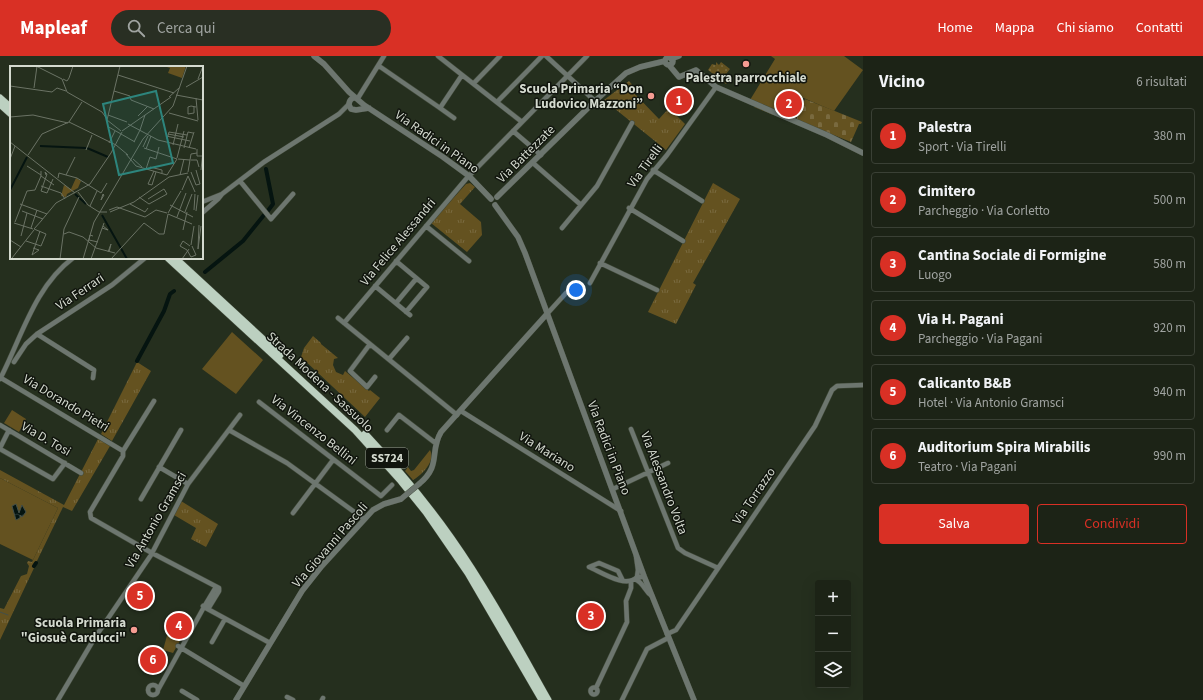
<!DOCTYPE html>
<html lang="it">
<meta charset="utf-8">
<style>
:root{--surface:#1c2316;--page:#292f23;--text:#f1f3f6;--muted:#a0a4a1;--line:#3a4035;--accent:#d93025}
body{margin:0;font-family:"Source Sans 3",sans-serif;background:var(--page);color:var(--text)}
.controls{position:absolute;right:12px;bottom:12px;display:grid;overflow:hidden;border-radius:4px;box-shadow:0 4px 16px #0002}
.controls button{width:36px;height:36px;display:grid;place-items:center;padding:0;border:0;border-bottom:1px solid var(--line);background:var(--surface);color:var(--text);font:20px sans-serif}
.you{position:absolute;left:576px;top:234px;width:14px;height:14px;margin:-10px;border:3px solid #fff;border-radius:50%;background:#1a73e8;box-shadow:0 0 0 6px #1a73e833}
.badge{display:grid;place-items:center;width:26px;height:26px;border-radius:50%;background:var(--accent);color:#fff;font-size:13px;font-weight:700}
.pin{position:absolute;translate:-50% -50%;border:2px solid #fff;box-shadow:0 1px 4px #0006}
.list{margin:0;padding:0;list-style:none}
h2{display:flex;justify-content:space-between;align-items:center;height:52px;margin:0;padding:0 16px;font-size:17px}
h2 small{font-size:13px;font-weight:400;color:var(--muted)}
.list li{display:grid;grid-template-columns:26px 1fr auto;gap:12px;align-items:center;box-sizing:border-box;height:56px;margin:0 8px 8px;padding:0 8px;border:1px solid var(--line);border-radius:4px}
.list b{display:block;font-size:15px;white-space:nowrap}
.list p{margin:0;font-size:13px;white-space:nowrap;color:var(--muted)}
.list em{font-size:13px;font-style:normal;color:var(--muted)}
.actions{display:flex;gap:8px;padding:12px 16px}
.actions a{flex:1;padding:9px 0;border:1px solid var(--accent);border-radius:4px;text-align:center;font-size:14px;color:var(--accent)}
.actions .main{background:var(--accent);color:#fff}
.icon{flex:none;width:22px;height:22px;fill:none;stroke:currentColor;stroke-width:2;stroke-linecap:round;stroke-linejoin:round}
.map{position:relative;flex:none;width:863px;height:644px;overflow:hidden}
header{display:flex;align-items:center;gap:24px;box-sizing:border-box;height:56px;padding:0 20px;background:var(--accent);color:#fff}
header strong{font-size:19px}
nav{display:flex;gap:22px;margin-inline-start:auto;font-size:14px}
.search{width:280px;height:36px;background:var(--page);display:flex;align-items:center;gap:10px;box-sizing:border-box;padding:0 14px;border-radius:22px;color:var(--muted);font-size:15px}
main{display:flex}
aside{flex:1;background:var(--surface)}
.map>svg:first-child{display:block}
.grass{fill:#645220}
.cemetery{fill:url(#cemetery-stones)}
.park{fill:url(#park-tufts)}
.garden{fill:url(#garden-dots)}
.water{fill:url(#water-ripples);stroke:#434f49}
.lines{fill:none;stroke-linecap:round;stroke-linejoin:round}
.stream{stroke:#434f49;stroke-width:1}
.canal{stroke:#051410;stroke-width:4}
.minor-casing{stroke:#414a3a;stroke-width:5.5}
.tertiary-casing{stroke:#414a3a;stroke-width:6}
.trunk-casing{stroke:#414a3a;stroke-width:8}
.minor{stroke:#6d766f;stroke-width:4.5}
.tertiary{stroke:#6d766f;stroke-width:5.5}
.trunk{stroke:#bcd0c0;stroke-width:7}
.tertiary-bridge-casing{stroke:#414a3a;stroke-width:6;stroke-linecap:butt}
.tertiary-bridge{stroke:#6d766f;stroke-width:5.5}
.poi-dot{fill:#f59c92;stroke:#11150e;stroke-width:1.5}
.labels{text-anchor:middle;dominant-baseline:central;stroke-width:3;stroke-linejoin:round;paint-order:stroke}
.shield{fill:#11150e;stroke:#9a9f95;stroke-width:1}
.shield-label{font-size:12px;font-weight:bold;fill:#d4dacf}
.poi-label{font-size:13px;font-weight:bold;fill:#d4dacf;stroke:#11150e;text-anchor:end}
.street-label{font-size:13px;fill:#d4dacf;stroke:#11150e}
.inset-river{fill:none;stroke:#051410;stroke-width:2}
.inset-road{fill:none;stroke:#6b7365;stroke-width:1}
.view{fill:#2d857d;fill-opacity:0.15;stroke:#2d857d;stroke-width:2}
.inset-edge{fill:none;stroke:#d4dacf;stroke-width:2}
</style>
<header>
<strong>Mapleaf</strong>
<div class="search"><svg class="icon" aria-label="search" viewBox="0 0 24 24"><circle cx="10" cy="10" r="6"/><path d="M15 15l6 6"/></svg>Cerca qui</div>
<nav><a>Home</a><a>Mappa</a><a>Chi siamo</a><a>Contatti</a></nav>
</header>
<main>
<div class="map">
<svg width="863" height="644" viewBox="0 0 863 644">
<defs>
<pattern id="cemetery-stones" width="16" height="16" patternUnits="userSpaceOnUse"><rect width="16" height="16" fill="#645220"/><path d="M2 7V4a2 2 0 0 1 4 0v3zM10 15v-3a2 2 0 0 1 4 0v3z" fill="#796a3f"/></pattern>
<pattern id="park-tufts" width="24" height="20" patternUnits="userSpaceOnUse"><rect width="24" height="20" fill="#645220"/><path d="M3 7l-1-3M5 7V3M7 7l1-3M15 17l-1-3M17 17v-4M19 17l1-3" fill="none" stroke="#796a3f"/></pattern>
<pattern id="garden-dots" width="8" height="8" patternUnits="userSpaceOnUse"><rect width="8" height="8" fill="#645220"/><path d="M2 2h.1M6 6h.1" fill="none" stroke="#796a3f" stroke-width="1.8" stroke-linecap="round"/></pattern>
<pattern id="water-ripples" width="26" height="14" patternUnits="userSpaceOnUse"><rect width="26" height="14" fill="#051410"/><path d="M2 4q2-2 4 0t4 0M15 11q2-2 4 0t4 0" fill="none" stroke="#293632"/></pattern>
</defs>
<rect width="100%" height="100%" fill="#252f1e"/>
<path class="grass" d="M 771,0 L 844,0 L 863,14 L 834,55 L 787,35 L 773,59 L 754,51 L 756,49 L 750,44 L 775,3 Z
M 232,276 L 263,304 L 236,338 L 202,313 Z
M 12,354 L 26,363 L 19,376 L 4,367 Z
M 0,422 L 58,452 L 33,504 L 0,488 Z
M 168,576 L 182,581 L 173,597 L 163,594 Z"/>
<path class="cemetery" d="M 805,43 L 862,66 L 861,68 L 859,68 L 851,86 L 796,64 L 799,57 L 797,53 L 801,52 Z"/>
<path class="park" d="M 629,25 L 635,32 L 632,35 L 659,63 L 669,52 L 685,68 L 666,94 L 604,44 Z
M 470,127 L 475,131 L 460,148 L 481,166 L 482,179 L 467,196 L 431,167 L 466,128 Z
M 713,127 L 740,143 L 693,227 L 696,229 L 676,268 L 648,256 Z
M 313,280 L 321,287 L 321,288 L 338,302 L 334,303 L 333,309 L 336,316 L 343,319 L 345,315 L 369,335 L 370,334 L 380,342 L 365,361 L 301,301 L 304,292 Z
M 137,306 L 151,315 L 112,385 L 101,378 Z
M 98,383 L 110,390 L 72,455 L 63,451 L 36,507 L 34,507 L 34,512 L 0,584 L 0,552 L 4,553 L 21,520 L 27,518 L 29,510 L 27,507 L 28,505 L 32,506 L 33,504 L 58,452 L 0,422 L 0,414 L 64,449 Z
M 430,394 C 436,405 422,419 413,424 L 405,415 L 408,411 L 411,415 L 414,414 Z
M 181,445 L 218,468 L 206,491 L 191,483 L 196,472 L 174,459 Z"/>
<path class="garden" d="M 716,6 L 719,9 L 721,6 L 730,13 L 726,18 L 730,22 L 726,28 L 708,14 L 712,8 L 716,9 Z"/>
<path class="water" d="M 16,448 L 19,457 L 22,449 L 26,456 L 22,461 L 20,459 L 20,462 L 16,464 L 12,450 Z"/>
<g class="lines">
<path class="stream" d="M 0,556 L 8,559"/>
<path class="canal" d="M 266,113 L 273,148 L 267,156
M 205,216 L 243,185 L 264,159
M 137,305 L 164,255 L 170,238 L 174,235
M 34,510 L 36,507"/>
<g class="minor-casing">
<path id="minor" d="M 438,0 L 522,66
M 546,0 L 595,45
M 379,10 L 440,52 L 462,19
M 474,27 L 500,0
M 358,42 L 384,0
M 497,46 L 542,0
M 440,52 L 454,62
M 513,75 L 541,99
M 533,107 L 581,149
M 653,114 L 702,145
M 240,125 L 271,163 L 293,138
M 202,146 L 222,138 L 264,106 L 339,58 L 349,48
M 629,152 L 683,185
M 202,157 L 218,143 L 222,138
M 426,170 L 469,205
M 562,172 L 597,130 L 632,67
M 396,205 L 427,231 L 406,256
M 600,207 L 657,234
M 590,227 L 647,123 L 667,99 L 716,31
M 375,230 L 410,259
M 396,247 L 416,223
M 546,259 L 566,237
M 338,262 L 457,359
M 344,267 L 466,123 L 587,0
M 37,278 L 94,314 L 93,322
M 370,288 L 350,315 L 367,331 L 375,321
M 389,303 L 407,282
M 14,306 L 26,288 L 37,278 L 112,229 L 145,202
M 1,322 L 123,395 L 123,400 L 90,456 L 91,462 L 152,497 L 219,532 L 219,535 L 208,553
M 0,323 C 21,283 34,231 73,202
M 259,346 L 381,440 L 392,429
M 461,355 L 621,455
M 0,369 L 81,417
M 631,373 L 678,492 L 685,497 L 718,512
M 229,374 L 287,407 L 364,463
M 387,374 L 399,359 L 434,386 L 437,385
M 0,392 L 9,374
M 0,393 L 53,423 L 65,407
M 123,395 L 154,345
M 159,411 L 188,428
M 613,433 L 668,407
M 141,443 L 181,374
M 293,457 L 333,404
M 644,520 L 635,523 C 645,528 644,535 652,540
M 623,525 L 618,515 L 599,507 L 589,511 C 601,516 626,533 637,521 L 638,514 L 636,500
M 203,550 L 204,551 L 216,531
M 667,578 L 676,574 L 815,370 L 832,334 L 837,330 L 863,329
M 212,586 L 225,563
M 178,590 L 244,630
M148 634a5 5 0 1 1 10 0a5 5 0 1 1-10 0Z
M590.5 635a3.5 3.5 0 1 1 7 0a3.5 3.5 0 1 1-7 0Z
M 596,632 L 627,566 L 626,545 L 631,532 L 631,525
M 158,634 L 204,551 L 270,587
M 182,635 L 197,644
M 287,641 L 293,644
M 58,644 L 94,583 L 151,499 L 188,428 L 240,359
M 322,644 L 323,642
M 622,644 L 647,593 L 668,582"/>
</g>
<g class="tertiary-casing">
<path id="tertiary" d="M 314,0 L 324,8 L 349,36 L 364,49 L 443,101 L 469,120 L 491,143
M665 5a4 4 0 1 1 8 0a4 4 0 1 1-8 0Z
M 671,3 L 679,0
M 669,9 L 679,21 L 696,14 L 716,31 L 827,79 L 863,97
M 357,42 C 352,41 349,44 349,49 L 351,53 L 356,54 L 369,52
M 497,141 L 595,45 L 626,17 L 640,11 L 665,5
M 495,149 L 518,181 L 525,197 L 644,520 L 694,644
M 419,428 C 442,409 429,396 441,376 L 546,259
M 236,644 L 302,535 L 321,511 L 373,454 L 384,448 L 401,443"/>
</g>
<g class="trunk-casing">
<path id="trunk" d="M 0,42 L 9,50
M 0,48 L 11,58
M 168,202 L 355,374 L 401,425 L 426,456 L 468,517 L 542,644
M 175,202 L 280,299
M 365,378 C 396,411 425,445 451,482 C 487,533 517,589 548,644"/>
</g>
<use href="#minor" class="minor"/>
<use href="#tertiary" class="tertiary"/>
<use href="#trunk" class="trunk"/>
<g class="tertiary-bridge-casing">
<path id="tertiary-bridge" d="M 401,443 L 419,428"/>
</g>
<use href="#tertiary-bridge" class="tertiary-bridge"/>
</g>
<g class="poi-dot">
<circle cx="746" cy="8" r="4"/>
<circle cx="651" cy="40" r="4"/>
<circle cx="134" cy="574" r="4"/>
</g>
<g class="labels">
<rect class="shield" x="366" y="392" width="42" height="20" rx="3"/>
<g class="shield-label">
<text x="387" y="402">SS724</text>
</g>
<g class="poi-label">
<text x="746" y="22" text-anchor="middle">Palestra parrocchiale</text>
<text x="643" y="33">Scuola Primaria “Don<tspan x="643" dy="15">Ludovico Mazzoni”</tspan></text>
<text x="126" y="567">Scuola Primaria<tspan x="126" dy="15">"Giosuè Carducci"</tspan></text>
</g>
<g class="street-label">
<text transform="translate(437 86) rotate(35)">Via Radici in Piano</text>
<text transform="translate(526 98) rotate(-45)">Via Battezzate</text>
<text transform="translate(645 110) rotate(-54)">Via Tirelli</text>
<text transform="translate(398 186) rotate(-50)">Via Felice Alessandri</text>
<text transform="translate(80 236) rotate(-34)">Via Ferrari</text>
<text transform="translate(320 326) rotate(43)">Strada Modena - Sassuolo</text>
<text transform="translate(66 347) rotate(31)">Via Dorando Pietri</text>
<text transform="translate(314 374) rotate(38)">Via Vincenzo Bellini</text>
<text transform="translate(46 383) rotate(30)">Via D. Tosi</text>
<text transform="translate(609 392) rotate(69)">Via Radici in Piano</text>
<text transform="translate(547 396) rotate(32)">Via Mariano</text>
<text transform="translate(664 427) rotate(69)">Via Alessandro Volta</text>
<text transform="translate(754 440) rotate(-56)">Via Torrazzo</text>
<text transform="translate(156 464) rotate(-60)">Via Antonio Gramsci</text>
<text transform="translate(330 489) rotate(-49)">Via Giovanni Pascoli</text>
</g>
</g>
<g transform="translate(10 10)">
<rect width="193" height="193" fill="#252f1e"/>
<path d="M 66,112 L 71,115 L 68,122 L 57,128 L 56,131 L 51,130 L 54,119 L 61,123 Z" fill="#645220"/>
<path d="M 176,0 L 172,12 L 158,7 L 160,2 L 157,1 Z" fill="#645220"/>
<path class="inset-river" d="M 30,80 L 76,82M 77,82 L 98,91M 0,124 L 17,91M 65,128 L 76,138M 92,149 L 117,193"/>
<path class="inset-road" d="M 26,0 L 52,13 L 57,26 L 92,46 L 97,53M 108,9 L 164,27M 53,13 L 57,15 L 59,12 L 63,0M 188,13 L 193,0M 0,20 L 42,26 L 47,22 L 56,25M 176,21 L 193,11M 24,22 L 27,0M 104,25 L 120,30 L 121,34 L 144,43M 166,29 L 193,34M 159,31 L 169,22M 186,32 L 188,54M 184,41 L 184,47 L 178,48 L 178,41 L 181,40 L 186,41M 159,47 L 188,55M 98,49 L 117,56M 128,50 L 138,40M 0,51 L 23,49 L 58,57M 97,54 L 110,0M 97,54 L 111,65M 59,56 L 106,79M 118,58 L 148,74 L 186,83M 97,60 L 125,76M 130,64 L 135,49M 112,65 L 161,31M 158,68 L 174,71M 156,70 L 180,75M 157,73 L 159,66 L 177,69M 0,76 L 65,127M 124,76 L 130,64M 99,77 L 105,65M 106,79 L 118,89M 163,79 L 168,58M 133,81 L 138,70M 134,82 L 167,93 L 157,109M 174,82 L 178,66 L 183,67M 179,82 L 184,66M 136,83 L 141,70M 187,83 L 187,90 L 193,90M 76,84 L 82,69M 116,88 L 126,100 L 157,109M 18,89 L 32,68 L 59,56 L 72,36M 167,92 L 174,65M 0,93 L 5,80M 123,93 L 132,101M 168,93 L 180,94M 180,94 L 181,88 L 187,87M 181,94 L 187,94 L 189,101M 17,100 L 31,109M 140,101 L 152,104 L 152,107M 136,103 L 140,91 L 146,93 L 149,81M 191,104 L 193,85M 31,105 L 31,110 L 44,119M 178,106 L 180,94M 181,106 L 186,119 L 190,118 L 186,104M 36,109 L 35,106 L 37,108 L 31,125 L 37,127 L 43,113M 56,109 L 67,112 L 91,127 L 97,117M 170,109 L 174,93M 178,110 L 185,126M 48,112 L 49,107 L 56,109 L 65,91M 142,119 L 138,118 L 144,105M 142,119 L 146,106M 31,120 L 51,127 L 55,133M 172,124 L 178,110M 68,126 L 78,139 L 89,146 L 97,146M 93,128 L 94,129 L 91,134 ZM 129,131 L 139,138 L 157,128M 138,133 L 154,123 L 157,128M 10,138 L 37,148M 120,138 L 135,146 L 138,142M 160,139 L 183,151M 80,140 L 87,125M 99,144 L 107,141 L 135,151 L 146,144 L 157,147M 184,144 L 185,128M 12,145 L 33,153M 186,145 L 188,129M 100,146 L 124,136 L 159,111 L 178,107M 175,146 L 182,128M 158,147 L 171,125M 158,148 L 182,158M 167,151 L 176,127M 31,155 L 46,137 L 80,118 L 101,87 L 112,66M 5,156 L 17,125 L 25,124 L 31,110M 4,157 L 23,163M 189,159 L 188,183 L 191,160M 21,162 L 27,144M 92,162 L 98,164 L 93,160M 24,163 L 32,154M 173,164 L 177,146M 54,168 L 59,166 L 73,171 L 86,182 L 105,187M 11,170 L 17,147M 83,170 L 80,169 L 79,174 L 88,176M 0,174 L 11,181M 16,175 L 31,180 L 36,168 L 24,163M 181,179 L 184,160M 180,180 L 173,175 L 170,180 L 177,184 L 181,191 L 186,189 L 182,180M 98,186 L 101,178 L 99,186M 22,189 L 30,165M 22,189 L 29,184 L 23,182M 2,192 L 24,164M 50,193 L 54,163 L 69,131M 73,193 L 84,156 L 133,73 L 163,40 L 177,0M 81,193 L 94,157M 101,193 L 134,157 L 149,168 L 154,168 L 158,148M 172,193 L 179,183"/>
<path class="view" d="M 146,25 L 163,97 L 109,109 L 93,38 Z"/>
<rect width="193" height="193" class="inset-edge"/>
</g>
</svg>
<div class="controls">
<button>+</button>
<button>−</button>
<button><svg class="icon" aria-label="layers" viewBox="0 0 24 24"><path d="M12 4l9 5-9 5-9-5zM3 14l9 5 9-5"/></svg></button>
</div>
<div class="you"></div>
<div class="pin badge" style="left:679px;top:45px">1</div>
<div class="pin badge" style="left:789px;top:48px">2</div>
<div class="pin badge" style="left:591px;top:560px">3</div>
<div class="pin badge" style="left:179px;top:570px">4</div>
<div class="pin badge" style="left:140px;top:540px">5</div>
<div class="pin badge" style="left:153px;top:604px">6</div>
</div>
<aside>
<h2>Vicino<small>6 risultati</small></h2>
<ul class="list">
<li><span class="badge">1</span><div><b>Palestra</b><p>Sport · Via Tirelli</p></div><em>380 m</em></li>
<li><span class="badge">2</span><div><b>Cimitero</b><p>Parcheggio · Via Corletto</p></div><em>500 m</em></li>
<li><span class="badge">3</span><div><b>Cantina Sociale di Formigine</b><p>Luogo</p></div><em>580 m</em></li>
<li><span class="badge">4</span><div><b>Via H. Pagani</b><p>Parcheggio · Via Pagani</p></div><em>920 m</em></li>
<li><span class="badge">5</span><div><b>Calicanto B&amp;B</b><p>Hotel · Via Antonio Gramsci</p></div><em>940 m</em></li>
<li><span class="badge">6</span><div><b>Auditorium Spira Mirabilis</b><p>Teatro · Via Pagani</p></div><em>990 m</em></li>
</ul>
<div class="actions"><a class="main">Salva</a><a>Condividi</a></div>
</aside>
</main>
